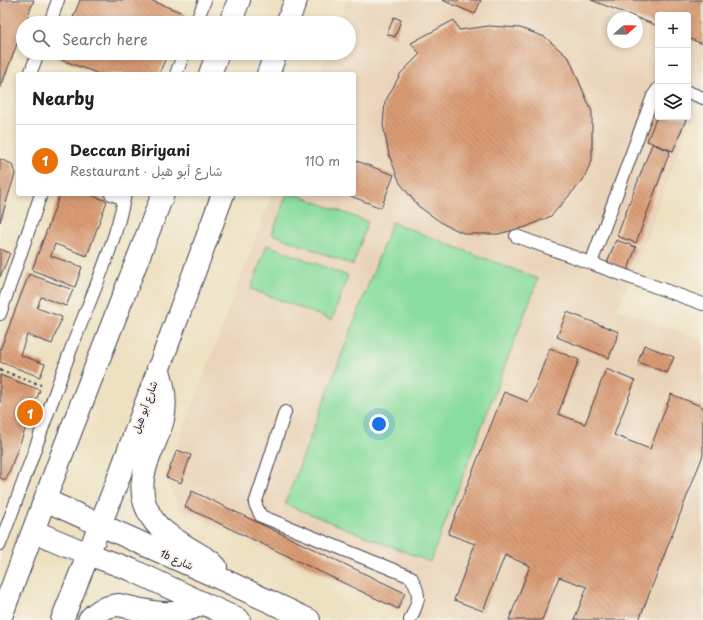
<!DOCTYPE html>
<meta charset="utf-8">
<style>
:root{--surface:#fff;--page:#f2f2f2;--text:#202124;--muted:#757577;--line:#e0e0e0;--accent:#2563eb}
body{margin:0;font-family:"Playpen Sans","Playpen Sans Arabic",sans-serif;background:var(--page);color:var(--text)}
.controls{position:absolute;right:12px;top:12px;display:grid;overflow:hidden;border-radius:4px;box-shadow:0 2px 6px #0003}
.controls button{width:36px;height:36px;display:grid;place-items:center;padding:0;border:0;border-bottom:1px solid var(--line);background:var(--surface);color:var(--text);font:20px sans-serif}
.compass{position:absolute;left:607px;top:12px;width:36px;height:36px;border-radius:50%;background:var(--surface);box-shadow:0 2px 6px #0003;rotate:70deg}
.you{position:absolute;left:379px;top:424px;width:14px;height:14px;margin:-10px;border:3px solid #fff;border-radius:50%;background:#1a73e8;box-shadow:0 0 0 6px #1a73e833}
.badge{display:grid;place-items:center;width:26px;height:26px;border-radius:50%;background:var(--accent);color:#fff;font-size:13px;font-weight:700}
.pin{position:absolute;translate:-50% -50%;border:2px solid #fff;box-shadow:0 1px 4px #0006}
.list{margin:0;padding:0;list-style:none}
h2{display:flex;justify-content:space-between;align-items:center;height:52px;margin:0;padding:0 16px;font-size:17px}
h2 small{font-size:13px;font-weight:400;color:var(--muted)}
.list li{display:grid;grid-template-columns:26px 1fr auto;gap:12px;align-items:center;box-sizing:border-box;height:72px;padding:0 16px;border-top:1px solid var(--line)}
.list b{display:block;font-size:15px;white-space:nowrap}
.list p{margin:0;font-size:13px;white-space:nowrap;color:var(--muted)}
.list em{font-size:13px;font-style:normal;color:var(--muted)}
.icon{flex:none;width:22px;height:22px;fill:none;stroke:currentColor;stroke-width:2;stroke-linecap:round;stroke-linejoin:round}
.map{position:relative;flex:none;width:703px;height:620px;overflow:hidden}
.search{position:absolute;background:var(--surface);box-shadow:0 2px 6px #0003;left:16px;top:16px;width:340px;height:44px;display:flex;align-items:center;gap:10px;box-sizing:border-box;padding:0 14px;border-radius:22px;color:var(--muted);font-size:15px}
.panel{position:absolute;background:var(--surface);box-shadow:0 2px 6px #0003;left:16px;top:72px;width:340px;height:124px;border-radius:4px}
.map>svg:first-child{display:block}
.built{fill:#e9d3b8;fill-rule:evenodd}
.pitch{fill:#89dd9e;stroke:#56806c}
.building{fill:url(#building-back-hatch)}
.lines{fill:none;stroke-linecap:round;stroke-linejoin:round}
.lane-casing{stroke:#413f4f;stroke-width:14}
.secondary-casing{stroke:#413f4f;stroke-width:24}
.path{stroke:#413f4f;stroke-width:2.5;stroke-dasharray:3 3;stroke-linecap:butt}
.lane{stroke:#fff;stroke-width:12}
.secondary{stroke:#fff;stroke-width:22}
.labels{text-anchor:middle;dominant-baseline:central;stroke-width:4;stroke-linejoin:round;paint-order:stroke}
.street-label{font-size:10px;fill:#22223b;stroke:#f7f3e8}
</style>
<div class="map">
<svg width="703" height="620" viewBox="0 0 703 620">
<defs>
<pattern id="building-back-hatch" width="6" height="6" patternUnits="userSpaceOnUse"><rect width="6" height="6" fill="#da9c74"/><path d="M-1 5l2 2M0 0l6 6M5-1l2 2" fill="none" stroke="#b07f60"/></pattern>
</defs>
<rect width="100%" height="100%" fill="#f7f3e8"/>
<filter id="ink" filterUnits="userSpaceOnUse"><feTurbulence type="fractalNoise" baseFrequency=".025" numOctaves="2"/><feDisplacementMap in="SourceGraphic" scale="8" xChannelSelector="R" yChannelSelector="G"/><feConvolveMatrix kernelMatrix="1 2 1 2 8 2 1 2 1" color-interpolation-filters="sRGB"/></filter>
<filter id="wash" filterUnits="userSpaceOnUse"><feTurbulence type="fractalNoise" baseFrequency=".012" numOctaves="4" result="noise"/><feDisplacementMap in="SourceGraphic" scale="16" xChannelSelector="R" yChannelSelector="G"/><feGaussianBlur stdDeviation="0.9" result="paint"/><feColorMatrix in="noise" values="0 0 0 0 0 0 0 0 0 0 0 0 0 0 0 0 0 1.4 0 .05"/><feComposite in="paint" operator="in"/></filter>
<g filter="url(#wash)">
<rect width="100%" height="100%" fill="#eee1c1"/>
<path class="built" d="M 347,0 L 703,0 L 703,88 L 631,278 L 617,308 L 703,341 L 703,620 L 416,620 L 179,509 L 166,477 L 272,194 L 354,194 L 354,74 L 319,74 L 327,53 L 349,53 L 349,23 L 338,23 ZM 658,15 L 688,15 L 688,117 L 658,117 ZM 613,18 L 637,18 L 637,42 L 613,42 Z"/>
<path class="pitch" d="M 287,194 L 295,194 L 368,222 L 353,265 L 272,234 Z
M 392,222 L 538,279 L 430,562 L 285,504 Z
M 267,245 L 348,276 L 332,320 L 251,289 Z"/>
<g id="blocks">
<path class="building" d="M 0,0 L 34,0 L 25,23 L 23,23 L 23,28 L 0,89 Z
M 80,0 L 150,0 L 183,13 L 179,23 L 71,23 Z
M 442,0 L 481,0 L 475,14 Z
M 591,0 L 703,0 L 703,44 L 688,38 L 688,15 L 658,15 L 658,26 Z
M 394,17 L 401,20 L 395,37 L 387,34 Z
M 454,20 L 459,30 L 489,26 L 520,28 L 545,37 L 569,58 L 592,112 L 592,160 L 583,180 L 551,216 L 526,227 L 498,234 L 466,234 L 445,225 L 418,206 L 400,183 L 389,155 L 383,125 L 385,102 L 401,73 L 420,54 L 411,43 Z
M 59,53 L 168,53 L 159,74 L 99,74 L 57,58 Z
M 658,114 L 658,117 L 687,117 L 673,151 L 647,141 Z
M 652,144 L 670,151 L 636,243 L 617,236 Z
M 0,159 L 12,164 L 15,174 L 0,222 Z
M 354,160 L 394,175 L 381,208 L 346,194 L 354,194 Z
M 60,194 L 88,194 L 107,201 L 87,256 L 55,244 L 51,256 L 82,267 L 75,287 L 32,270 Z
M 616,240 L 636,247 L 628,270 L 607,263 Z
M 0,249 L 10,253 L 0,277 Z
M 29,274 L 73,290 L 66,306 L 41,297 L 37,308 L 62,317 L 52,344 L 27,335 L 20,355 L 45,364 L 40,377 L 0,362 L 0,350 Z
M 567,312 L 619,332 L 609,358 L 557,337 Z
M 644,345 L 674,357 L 667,373 L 638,362 Z
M 550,348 L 579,360 L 558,414 L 585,424 L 606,369 L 635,381 L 614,435 L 650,449 L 671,394 L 703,407 L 703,455 L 639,620 L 574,620 L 587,587 L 559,577 L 542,620 L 509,620 L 530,566 L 505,555 L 483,611 L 454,600 L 475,544 L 448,534 L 504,392 L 529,402 Z
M 0,375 L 40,390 L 6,480 L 0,478 Z
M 177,450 L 191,455 L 181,483 L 166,477 Z
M 192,491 L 405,593 L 398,609 L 185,507 Z"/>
</g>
</g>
<g filter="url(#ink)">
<use href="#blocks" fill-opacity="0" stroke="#413f4f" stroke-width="1"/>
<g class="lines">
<g class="lane-casing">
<path id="lane" d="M 50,23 L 58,0
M 196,23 L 205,0
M 30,74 L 38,53
M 176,74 L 184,53
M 688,92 L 703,98
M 111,194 L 124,199
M 516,236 L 703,304
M 591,263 L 653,96 L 658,89
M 0,314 L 41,194
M 285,412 L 255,504 L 261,516 L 411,577 C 422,597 419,600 410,620
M 0,544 C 25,480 46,416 70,352 C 89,301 115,247 125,194"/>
</g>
<g class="secondary-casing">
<path id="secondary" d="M 230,23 L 239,0
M 287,23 L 296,0
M 210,74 L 218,53
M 268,74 L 276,53
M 158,368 C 164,385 167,401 163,419 C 156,448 135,473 145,504 C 148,512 153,521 159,527 C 173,540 194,551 210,561 L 216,567
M 45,500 L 228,582 L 309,620
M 33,531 L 88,554 L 132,570 L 239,620
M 0,619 L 65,446 L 163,194
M 62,620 L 117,482 L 223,194
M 89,620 C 97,610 106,606 119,605 C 151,612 173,620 203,603"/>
</g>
<path class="path" d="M 0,370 L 41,385"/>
<use href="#lane" class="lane"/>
<use href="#secondary" class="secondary"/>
</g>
</g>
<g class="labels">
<g class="street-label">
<text transform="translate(144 407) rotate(-70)">شارع أبو هيل</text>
<text transform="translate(177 559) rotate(24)">1b شارع</text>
</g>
</g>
</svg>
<div class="controls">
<button>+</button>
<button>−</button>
<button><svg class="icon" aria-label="layers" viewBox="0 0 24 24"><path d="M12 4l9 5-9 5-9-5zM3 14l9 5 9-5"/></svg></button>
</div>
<svg class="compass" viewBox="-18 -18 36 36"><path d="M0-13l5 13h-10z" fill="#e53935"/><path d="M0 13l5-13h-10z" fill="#757577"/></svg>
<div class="you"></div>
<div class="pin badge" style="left:30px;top:413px;background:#e8710a">1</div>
<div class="search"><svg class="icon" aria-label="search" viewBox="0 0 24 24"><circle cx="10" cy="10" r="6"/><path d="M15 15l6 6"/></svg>Search here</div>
<section class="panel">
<h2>Nearby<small></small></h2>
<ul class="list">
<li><span class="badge" style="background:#e8710a">1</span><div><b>Deccan Biriyani</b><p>Restaurant · شارع أبو هيل</p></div><em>110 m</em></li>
</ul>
</section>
</div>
